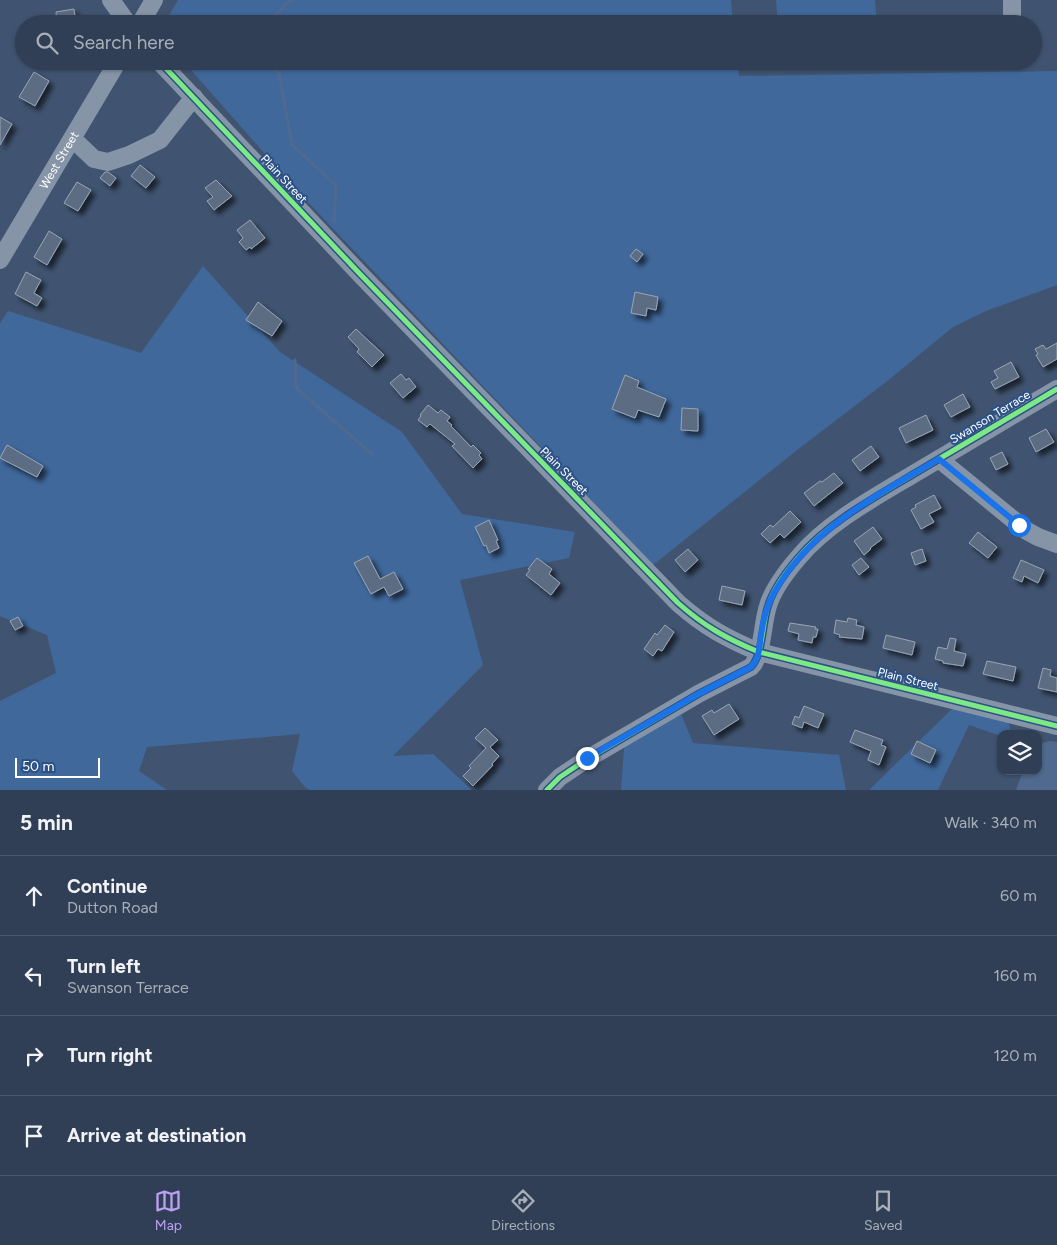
<!DOCTYPE html>
<meta charset="utf-8">
<style>
:root{--surface:#303f55;--page:#38465b;--text:#f1f3f6;--muted:#a8afb9;--line:#4b586c;--accent:#bca0f2}
body{margin:0;font-family:Figtree,sans-serif;background:var(--page);color:var(--text)}
.controls{position:absolute;right:15px;bottom:15px;display:grid;overflow:hidden;border-radius:10px;box-shadow:0 1px 4px #0004}
.controls button{width:45px;height:45px;display:grid;place-items:center;padding:0;border:0;border-bottom:1px solid var(--line);background:var(--surface);color:var(--text);font:25px sans-serif}
.scale{position:absolute;left:15px;bottom:12px;width:85px;box-sizing:border-box;padding-left:5px;border:2px solid #fff;border-top:0;font-size:14px;line-height:18px;white-space:nowrap;color:#fff;-webkit-text-stroke:4px #2b5186;paint-order:stroke}
.stop{position:absolute;width:15px;height:15px;margin:-11px;border:4px solid #1a73e8;border-radius:50%;background:#fff}
.stop.end{background:#1a73e8;border-color:#fff;box-shadow:0 1px 5px #0008}
.list{margin:0;padding:0;list-style:none}
h2{display:flex;justify-content:space-between;align-items:center;height:65px;margin:0;padding:0 20px;font-size:21px}
h2 small{font-size:16px;font-weight:400;color:var(--muted)}
.list li{display:grid;grid-template-columns:32px 1fr auto;gap:15px;align-items:center;box-sizing:border-box;height:80px;padding:0 20px;border-top:1px solid var(--line)}
.list b{display:block;font-size:19px;white-space:nowrap}
.list p{margin:0;font-size:16px;white-space:nowrap;color:var(--muted)}
.list em{font-size:16px;font-style:normal;color:var(--muted)}
.icon{flex:none;width:28px;height:28px;fill:none;stroke:currentColor;stroke-width:2;stroke-linecap:round;stroke-linejoin:round}
.map{position:relative;flex:none;width:1057px;height:790px;overflow:hidden}
.search{position:absolute;background:var(--surface);box-shadow:0 1px 4px #0004;left:15px;right:15px;top:15px;height:55px;display:flex;align-items:center;gap:12px;box-sizing:border-box;padding:0 18px;border-radius:28px;color:var(--muted);font-size:19px}
.sheet{height:385px;background:var(--surface)}
nav{display:flex;justify-content:space-around;align-items:center;box-sizing:border-box;height:70px;border-top:1px solid var(--line);background:var(--surface);font-size:14px;color:var(--muted)}
nav a{display:grid;justify-items:center;gap:2px}
nav .on{color:var(--accent)}
.map>svg:first-child{display:block}
.green{fill:#40689b}
.water{fill:#4f6a8e}
.lines{fill:none;stroke-linecap:round;stroke-linejoin:round}
.stream{stroke:#4f6a8e;stroke-width:3}
.building{fill:#5c6d83;stroke:#99a5b5;filter:url(#shadow)}
.minor{stroke:#8694a7;stroke-width:18}
.cycleway-casing{stroke:#2b5186;stroke-width:8}
.cycleway{stroke:#7ce984;stroke-width:5}
.route{stroke:#1a73e8;stroke-width:6}
.labels{text-anchor:middle;dominant-baseline:central;stroke-width:4;stroke-linejoin:round;paint-order:stroke}
.street-label{font-size:12px;fill:#fff;stroke:#2b5186}
</style>
<div class="map">
<svg width="1057" height="790" viewBox="0 0 1057 790">
<defs>
<filter id="shadow"><feDropShadow dx="4.5" dy="4.5" stdDeviation="2.5" flood-color="#0009"/></filter>
</defs>
<rect width="100%" height="100%" fill="#405471"/>
<path class="green" d="M 178,0 L 731,0 L 733,24 L 164,24 Z
M 776,0 L 875,0 L 877,24 L 778,24 Z
M 183,61 L 737,61 L 739,76 L 1057,71 L 1057,285 L 986,311 L 953,327 L 886,382 L 801,447 L 653,565 L 304,198 Z
M 203,266 L 280,352 L 402,432 L 462,514 L 575,532 L 569,558 L 460,580 L 483,665 L 393,756 L 433,754 L 472,790 L 310,790 L 305,787 L 292,771 L 300,734 L 147,747 L 139,771 L 167,790 L 0,790 L 0,701 L 56,673 L 47,635 L 0,616 L 0,323 L 8,311 L 141,353 Z
M 952,709 L 1008,719 L 1011,734 L 1001,734 L 1001,736 L 969,725 L 938,790 L 869,790 Z
M 681,714 L 693,743 L 839,755 L 846,790 L 621,790 L 625,736 Z"/>
<path class="water" d="M 1050,741 L 1057,742 L 1057,790 L 1016,790 L 1023,771 L 1038,771 L 1038,744 Z"/>
<g class="lines">
<path class="stream" d="M 268,24 L 287,3 L 293,0
M 265,61 L 279,73 L 292,145 L 336,185 L 334,221
M 295,360 L 296,388 L 373,455"/>
</g>
<path class="building" d="M 74,9 L 76,24 L 57,24 L 56,12 Z
M 34,72 L 49,81 L 35,106 L 19,97 Z
M 0,117 L 12,124 L 0,145 Z
M 140,165 L 155,177 L 146,188 L 131,176 Z
M 105,172 L 108,172 L 116,178 L 110,186 L 100,178 Z
M 216,180 L 232,196 L 214,210 L 207,201 L 213,197 L 205,188 Z
M 77,182 L 91,190 L 78,211 L 64,203 Z
M 250,220 L 265,238 L 251,249 L 250,247 L 246,250 L 239,242 L 243,238 L 237,230 Z
M 49,231 L 62,239 L 47,265 L 34,257 Z
M 636,249 L 643,254 L 637,262 L 630,256 Z
M 26,272 L 41,280 L 34,293 L 42,298 L 37,306 L 15,294 Z
M 635,292 L 658,297 L 656,310 L 647,308 L 646,316 L 631,313 Z
M 258,302 L 282,321 L 272,336 L 246,320 Z
M 356,329 L 384,355 L 372,367 L 357,352 L 359,349 L 348,337 Z
M 1057,343 L 1057,359 L 1043,367 L 1036,355 L 1038,354 L 1035,349 L 1043,345 L 1046,349 Z
M 1011,362 L 1019,377 L 995,389 L 991,382 L 998,378 L 994,371 Z
M 401,374 L 406,380 L 409,378 L 416,387 L 403,398 L 390,383 Z
M 625,375 L 639,381 L 637,387 L 666,399 L 659,417 L 638,410 L 635,418 L 612,409 Z
M 963,394 L 970,407 L 951,417 L 944,405 Z
M 428,405 L 438,413 L 441,410 L 450,417 L 447,421 L 452,425 L 451,426 L 471,447 L 473,445 L 481,453 L 479,455 L 482,459 L 473,468 L 452,446 L 455,444 L 430,424 L 427,427 L 418,420 L 421,416 L 420,415 Z
M 682,408 L 698,409 L 698,431 L 681,430 Z
M 926,415 L 933,430 L 906,443 L 899,428 Z
M 1046,429 L 1054,442 L 1036,452 L 1029,438 Z
M 7,445 L 43,466 L 37,477 L 0,458 Z
M 871,446 L 879,457 L 860,471 L 852,460 Z
M 1002,452 L 1008,464 L 996,470 L 990,458 Z
M 834,473 L 843,483 L 814,506 L 804,493 L 820,481 L 822,482 Z
M 934,495 L 941,508 L 929,514 L 934,522 L 921,529 L 911,510 L 916,507 L 915,505 Z
M 790,511 L 801,522 L 784,538 L 780,534 L 770,543 L 761,534 L 770,525 L 773,527 Z
M 489,520 L 498,540 L 496,541 L 499,548 L 489,553 L 486,545 L 484,546 L 475,527 Z
M 873,527 L 882,539 L 870,548 L 871,549 L 864,555 L 854,541 Z
M 978,532 L 997,547 L 988,558 L 969,543 Z
M 688,549 L 698,560 L 685,572 L 675,560 Z
M 922,549 L 926,561 L 915,565 L 911,553 Z
M 368,556 L 380,579 L 394,572 L 403,589 L 389,596 L 384,587 L 371,594 L 354,563 Z
M 537,558 L 552,569 L 549,574 L 560,583 L 551,595 L 526,575 L 530,570 L 528,569 Z
M 861,558 L 869,567 L 859,575 L 852,565 Z
M 1021,560 L 1044,570 L 1038,583 L 1024,576 L 1022,582 L 1013,578 Z
M 722,586 L 745,591 L 742,605 L 719,600 Z
M 18,617 L 23,626 L 15,630 L 10,621 Z
M 848,618 L 857,620 L 856,625 L 864,627 L 862,639 L 839,637 L 840,635 L 834,633 L 836,620 L 847,622 Z
M 790,623 L 816,627 L 815,629 L 818,629 L 816,637 L 813,637 L 812,643 L 798,640 L 799,634 L 788,631 Z
M 665,625 L 674,632 L 662,651 L 658,649 L 653,656 L 644,649 L 655,633 L 657,635 Z
M 886,635 L 915,642 L 912,655 L 883,648 Z
M 950,638 L 956,639 L 954,651 L 966,654 L 963,666 L 943,663 L 943,661 L 935,659 L 938,647 L 947,649 Z
M 987,661 L 1016,667 L 1013,681 L 983,674 Z
M 1043,668 L 1051,670 L 1050,676 L 1057,678 L 1057,692 L 1038,688 Z
M 729,704 L 739,719 L 714,735 L 702,716 L 712,710 L 714,713 Z
M 804,706 L 824,714 L 818,728 L 804,722 L 802,728 L 792,724 L 795,716 L 799,718 Z
M 485,728 L 498,740 L 490,747 L 499,756 L 492,764 L 493,765 L 473,786 L 463,776 L 471,768 L 469,766 L 486,748 L 475,738 Z
M 855,730 L 883,740 L 881,745 L 886,747 L 879,765 L 868,760 L 871,751 L 850,742 Z
M 917,741 L 936,750 L 930,763 L 911,754 Z"/>
<g class="lines">
<g class="minor">
<path d="M 111,0 L 128,24"/>
<path d="M 140,24 L 154,0"/>
<path d="M 1012,24 L 1012,0"/>
<path d="M 159,61 L 360,274 L 678,603 C 704,626 727,639 759,652 L 1057,726"/>
<path d="M 73,139 L 94,159 L 108,162 L 129,155 L 160,140 L 194,97"/>
<path id="s1" d="M 0,260 L 118,61"/>
<path d="M 939,459 L 1027,531 L 1038,537 L 1057,544"/>
<path d="M 547,790 L 560,777 L 587,759 L 700,693 L 751,667 C 763,655 762,624 768,606 C 773,589 786,572 798,558 C 828,522 877,496 917,472 C 964,444 1010,417 1057,389"/>
</g>
<g class="cycleway-casing">
<path id="cycleway" d="M 159,61 L 360,274 L 678,603 C 704,626 727,639 759,652 L 1057,726
M 547,790 L 560,777 L 587,759 L 700,693 L 751,667 C 763,655 762,624 768,606 C 773,589 786,572 798,558 C 828,522 877,496 917,472 C 964,444 1010,417 1057,389"/>
</g>
<use href="#cycleway" class="cycleway"/>
</g>
<g class="lines">
<path class="route" d="M 587,758 L 700,693 L 751,667 C 760,658 759,647 761,635 C 763,621 766,607 773,595 C 808,530 877,495 939,459 L 1019,525"/>
</g>
<g class="labels">
<g class="street-label">
<text stroke="none"><textPath href="#s1" startOffset="116">West Street</textPath></text>
<text transform="translate(284 179) rotate(47)">Plain Street</text>
<text transform="translate(990 417) rotate(-31)">Swanson Terrace</text>
<text transform="translate(564 471) rotate(45)">Plain Street</text>
<text transform="translate(908 679) rotate(14)">Plain Street</text>
</g>
</g>
</svg>
<div class="controls">
<button><svg class="icon" aria-label="layers" viewBox="0 0 24 24"><path d="M12 4l9 5-9 5-9-5zM3 14l9 5 9-5"/></svg></button>
</div>
<div class="scale">50 m</div>
<div class="stop" style="left:1019px;top:525px"></div>
<div class="stop end" style="left:587px;top:758px"></div>
<div class="search"><svg class="icon" aria-label="search" viewBox="0 0 24 24"><circle cx="10" cy="10" r="6"/><path d="M15 15l6 6"/></svg>Search here</div>
</div>
<section class="sheet">
<h2>5 min<small>Walk · 340 m</small></h2>
<ul class="list">
<li><svg class="icon" aria-label="ahead" viewBox="0 0 24 24"><path d="M12 20V5M6 11l6-6 6 6"/></svg><div><b>Continue</b><p>Dutton Road</p></div><em>60 m</em></li>
<li><svg class="icon" aria-label="left" viewBox="0 0 24 24"><path d="M17 20v-9H6M10 6l-5 5 5 5"/></svg><div><b>Turn left</b><p>Swanson Terrace</p></div><em>160 m</em></li>
<li><svg class="icon" aria-label="right" viewBox="0 0 24 24"><path d="M7 20v-9h11M14 6l5 5-5 5"/></svg><div><b>Turn right</b></div><em>120 m</em></li>
<li><svg class="icon" aria-label="arrive" viewBox="0 0 24 24"><path d="M6 21V4h12l-3 4 3 4H6"/></svg><div><b>Arrive at destination</b></div></li>
</ul>
</section>
<nav>
<a class="on"><svg class="icon" aria-label="map" viewBox="0 0 24 24"><path d="M3 6l6-2 6 2 6-2v14l-6 2-6-2-6 2zM9 4v14M15 6v14"/></svg>Map</a>
<a><svg class="icon" aria-label="directions" viewBox="0 0 24 24"><path d="M12 3l9 9-9 9-9-9zM9 14v-3h6M13 9l2 2-2 2"/></svg>Directions</a>
<a><svg class="icon" aria-label="saved" viewBox="0 0 24 24"><path d="M7 4h10v16l-5-4-5 4z"/></svg>Saved</a>
</nav>
